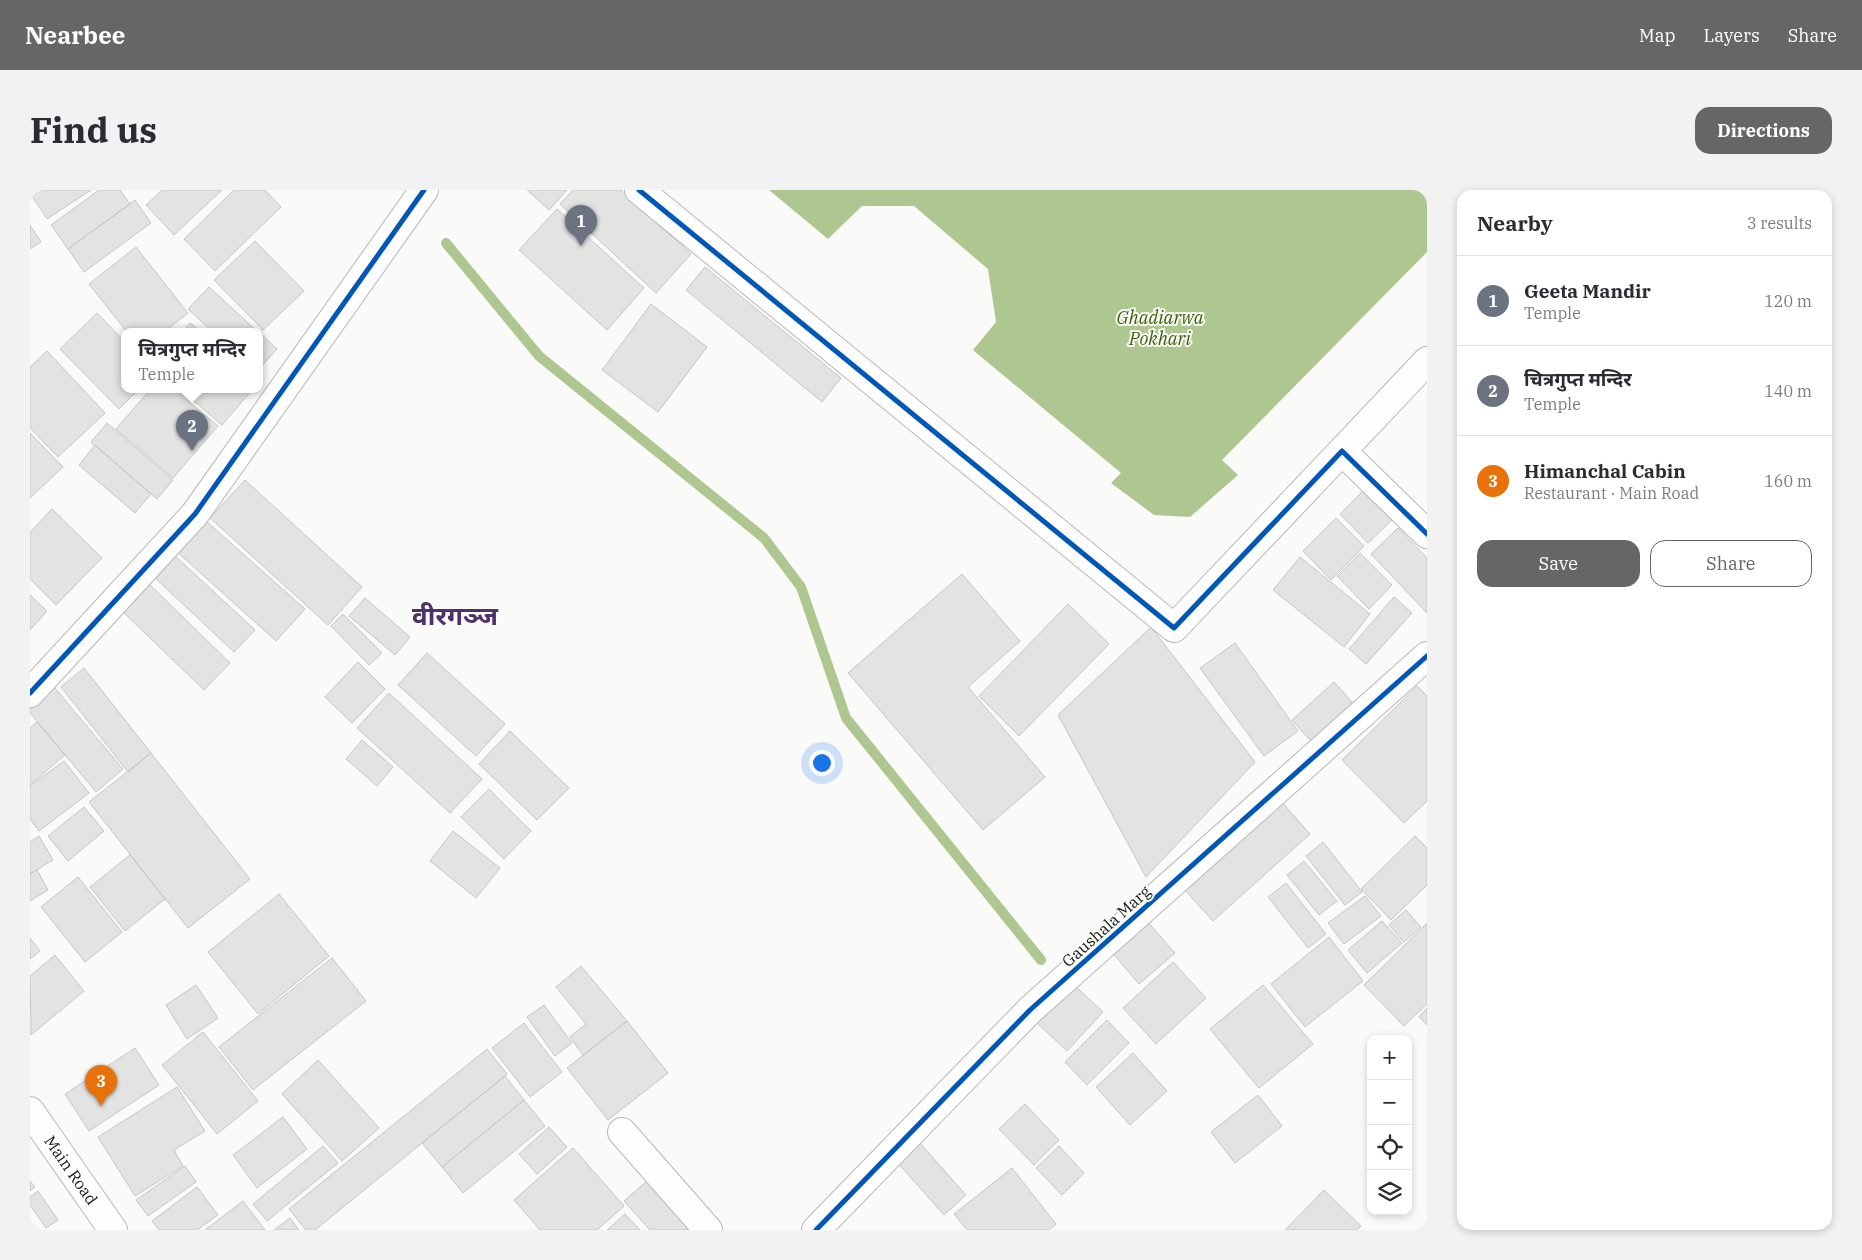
<!DOCTYPE html>
<meta charset="utf-8">
<style>
:root{--surface:#fff;--page:#f2f2f3;--text:#2b2b33;--muted:#7c7c81;--line:#e1e1e2;--accent:#666765}
body{margin:0;font-family:"IBM Plex Serif","Noto Sans Devanagari",serif;background:var(--page);color:var(--text)}
.controls{position:absolute;right:15px;bottom:15px;display:grid;overflow:hidden;border-radius:10px;box-shadow:0 2px 8px #0003}
.controls button{width:45px;height:45px;display:grid;place-items:center;padding:0;border:0;border-bottom:1px solid var(--line);background:var(--surface);color:var(--text);font:25px sans-serif}
.you{position:absolute;left:791px;top:572px;width:18px;height:18px;margin:-12px;border:4px solid #fff;border-radius:50%;background:#1a73e8;box-shadow:0 0 0 8px #1a73e833}
.badge{display:grid;place-items:center;width:32px;height:32px;border-radius:50%;background:var(--accent);color:#fff;font-size:16px;font-weight:700}
.pin{position:absolute;translate:-50% -41px;filter:drop-shadow(0 1px 2px #0008)}
.pin::after{content:'';position:absolute;top:26px;width:18px;height:15px;background:inherit;clip-path:polygon(0 0,100% 0,50% 100%)}
.popup{position:absolute;left:91px;top:138px;width:142px;height:65px;box-sizing:border-box;display:grid;place-content:center;border-radius:10px;background:var(--surface);filter:drop-shadow(0 1px 4px #0005);font-size:16px;white-space:nowrap;color:var(--muted)}
.popup b{font-size:19px;color:var(--text)}
.popup::after{content:'';position:absolute;left:50%;top:100%;margin-left:-10px;border:10px solid transparent;border-top-color:var(--surface)}
.list{margin:0;padding:0;list-style:none}
h2{display:flex;justify-content:space-between;align-items:center;height:65px;margin:0;padding:0 20px;font-size:21px}
h2 small{font-size:16px;font-weight:400;color:var(--muted)}
.list li{display:grid;grid-template-columns:32px 1fr auto;gap:15px;align-items:center;box-sizing:border-box;height:90px;padding:0 20px;border-top:1px solid var(--line)}
.list b{display:block;font-size:19px;white-space:nowrap}
.list p{margin:0;font-size:16px;white-space:nowrap;color:var(--muted)}
.list em{font-size:16px;font-style:normal;color:var(--muted)}
.actions{display:flex;gap:10px;padding:15px 20px}
.actions a{flex:1;padding:11px 0;border:1px solid var(--accent);border-radius:15px;text-align:center;font-size:18px;color:var(--accent)}
.actions .main{background:var(--accent);color:#fff}
.icon{flex:none;width:28px;height:28px;fill:none;stroke:currentColor;stroke-width:2;stroke-linecap:round;stroke-linejoin:round}
.map{position:relative;flex:none;width:1397px;height:1040px;overflow:hidden;border-radius:15px}
header{display:flex;align-items:center;gap:30px;box-sizing:border-box;height:70px;padding:0 25px;background:var(--accent);color:#fff}
header strong{font-size:24px}
nav{display:flex;gap:28px;margin-inline-start:auto;font-size:18px}
.intro{display:flex;align-items:center;justify-content:space-between;box-sizing:border-box;height:120px;padding:0 30px}
h1{margin:0;font-size:35px}
.button{padding:12px 22px;border-radius:15px;background:var(--accent);color:#fff;font-size:18px;font-weight:700}
main{display:flex;gap:30px;padding:0 30px}
aside{flex:1;background:var(--surface);border-radius:15px;box-shadow:0 2px 8px #0003}
.map>svg:first-child{display:block}
.water{fill:#aec690}
.lines{fill:none;stroke-linecap:round;stroke-linejoin:round}
.stream{stroke:#aec690;stroke-width:10}
.building{fill:#e3e4e2;stroke:#c5c6c4}
.minor-casing{stroke:#b7b8b6;stroke-width:30}
.tertiary-casing{stroke:#b7b8b6;stroke-width:30}
.primary-casing{stroke:#b7b8b6;stroke-width:30}
.minor{stroke:#fefefe;stroke-width:28}
.tertiary{stroke:#fefefe;stroke-width:28}
.primary{stroke:#fefefe;stroke-width:28}
.cycleway-casing{stroke:#fafcf8;stroke-width:8}
.cycleway{stroke:#0057b8;stroke-width:5}
.labels{text-anchor:middle;dominant-baseline:central;stroke-width:4;stroke-linejoin:round;paint-order:stroke}
.street-label{font-size:16px;fill:#171716;stroke:#fafcf8}
.water-label{font-size:18px;font-style:italic;fill:#405f08;stroke:#fafcf8}
.town-label{font-size:26px;font-weight:bold;fill:#51316a;stroke:#fafcf8}
</style>
<header>
<strong>Nearbee</strong>
<nav><a>Map</a><a>Layers</a><a>Share</a></nav>
</header>
<div class="intro"><h1>Find us</h1><a class="button">Directions</a></div>
<main>
<div class="map">
<svg width="1397" height="1040" viewBox="0 0 1397 1040">
<rect width="100%" height="100%" fill="#fafbf9"/>
<path class="water" d="M 739,0 L 1397,0 L 1397,62 L 1192,270 L 1208,285 L 1160,327 L 1124,325 L 1081,293 L 1091,283 L 943,160 L 966,132 L 958,79 L 884,16 L 832,16 L 798,49 Z"/>
<g class="lines">
<path class="stream" d="M 416,53 L 509,166 L 734,348 L 771,397 L 816,528 L 1011,770"/>
</g>
<path class="building" d="M 0,0 L 61,0 L 17,29 L 0,3 Z
M 69,0 L 90,0 L 100,14 L 38,59 L 21,35 Z
M 132,0 L 192,0 L 144,45 L 116,15 Z
M 204,0 L 235,0 L 251,17 L 185,81 L 154,49 Z
M 497,0 L 537,0 L 519,20 Z
M 543,0 L 591,0 L 661,64 L 626,103 L 530,14 Z
M 105,10 L 121,33 L 54,82 L 38,59 Z
M 527,19 L 614,98 L 577,140 L 489,60 Z
M 0,35 L 11,52 L 0,59 Z
M 225,51 L 274,101 L 233,140 L 184,90 Z
M 106,57 L 158,123 L 134,142 L 97,142 L 59,94 Z
M 675,77 L 811,188 L 792,212 L 656,100 Z
M 179,97 L 228,142 L 183,142 L 158,119 Z
M 621,114 L 677,157 L 628,222 L 572,180 Z
M 67,123 L 94,151 L 94,200 L 108,200 L 89,219 L 30,159 Z
M 160,133 L 172,142 L 153,142 Z
M 230,143 L 247,159 L 230,178 Z
M 17,161 L 75,223 L 28,267 L 0,238 L 0,177 Z
M 120,200 L 145,200 L 188,236 L 143,288 L 86,239 Z
M 151,200 L 222,200 L 192,235 Z
M 77,233 L 143,290 L 127,309 L 61,252 Z
M 0,243 L 33,277 L 0,308 Z
M 65,255 L 121,304 L 105,323 L 49,275 Z
M 215,290 L 332,397 L 298,435 L 180,328 Z
M 1333,301 L 1362,330 L 1338,353 L 1310,324 Z
M 22,319 L 72,368 L 26,415 L 0,389 L 0,342 Z
M 1306,328 L 1334,356 L 1301,390 L 1273,361 Z
M 175,330 L 275,419 L 246,451 L 146,361 Z
M 1368,338 L 1397,368 L 1397,423 L 1341,364 Z
M 1330,363 L 1362,395 L 1339,419 L 1307,386 Z
M 144,365 L 225,440 L 204,462 L 124,387 Z
M 1270,367 L 1340,424 L 1314,457 L 1243,400 Z
M 932,384 L 990,451 L 938,497 L 1015,587 L 953,640 L 818,483 Z
M 117,392 L 200,473 L 174,500 L 90,419 Z
M 0,405 L 17,421 L 0,440 Z
M 1364,407 L 1382,423 L 1336,474 L 1319,459 Z
M 335,408 L 380,447 L 365,465 L 319,426 Z
M 1038,414 L 1079,454 L 989,546 L 949,506 Z
M 313,424 L 352,463 L 339,475 L 301,436 Z
M 1121,437 L 1225,572 L 1116,687 L 1028,525 Z
M 1205,453 L 1268,541 L 1234,566 L 1170,478 Z
M 397,463 L 475,534 L 446,566 L 368,495 Z
M 328,472 L 355,499 L 322,533 L 295,507 Z
M 54,478 L 121,563 L 98,582 L 31,497 Z
M 1304,492 L 1329,520 L 1287,558 L 1262,530 Z
M 1387,496 L 1397,506 L 1397,611 L 1374,633 L 1312,570 Z
M 24,497 L 93,579 L 66,602 L 0,523 L 0,517 Z
M 359,503 L 452,589 L 420,623 L 327,538 Z
M 7,532 L 35,565 L 0,595 L 0,538 Z
M 480,541 L 539,598 L 507,630 L 449,574 Z
M 332,550 L 363,577 L 347,596 L 316,569 Z
M 121,563 L 220,689 L 158,738 L 59,612 Z
M 34,571 L 59,603 L 9,641 L 0,629 L 0,596 Z
M 459,599 L 501,641 L 474,669 L 431,627 Z
M 1250,610 L 1280,644 L 1183,731 L 1153,698 Z
M 54,617 L 74,641 L 38,671 L 18,646 Z
M 423,641 L 470,678 L 446,708 L 400,671 Z
M 9,646 L 23,670 L 0,684 L 0,652 Z
M 1385,646 L 1397,658 L 1397,695 L 1361,730 L 1331,699 Z
M 1293,652 L 1332,702 L 1315,715 L 1276,666 Z
M 100,665 L 135,709 L 95,741 L 60,697 Z
M 1274,671 L 1307,711 L 1289,725 L 1257,685 Z
M 7,680 L 18,700 L 0,711 L 0,684 Z
M 48,687 L 92,742 L 55,772 L 11,717 Z
M 1256,693 L 1296,744 L 1278,758 L 1238,707 Z
M 249,704 L 299,766 L 228,824 L 178,762 Z
M 1335,706 L 1351,726 L 1314,754 L 1298,733 Z
M 1376,720 L 1391,737 L 1374,752 L 1359,735 Z
M 1117,731 L 1145,763 L 1109,794 L 1081,761 Z
M 1352,731 L 1372,753 L 1337,783 L 1318,760 Z
M 1397,733 L 1397,814 L 1374,836 L 1334,795 Z
M 1299,747 L 1333,791 L 1275,837 L 1241,794 Z
M 0,748 L 10,761 L 0,769 Z
M 25,765 L 54,801 L 1,845 L 0,786 Z
M 302,768 L 336,811 L 223,900 L 189,857 Z
M 1143,772 L 1176,808 L 1126,854 L 1093,818 Z
M 551,776 L 597,831 L 553,865 L 540,847 L 556,834 L 526,797 Z
M 1043,794 L 1073,822 L 1037,861 L 1007,833 Z
M 166,795 L 188,828 L 157,849 L 136,815 Z
M 1233,795 L 1283,854 L 1229,898 L 1180,839 Z
M 514,815 L 542,853 L 525,866 L 497,827 Z
M 1397,818 L 1397,835 L 1389,827 Z
M 1077,830 L 1099,853 L 1057,895 L 1035,872 Z
M 597,831 L 638,883 L 578,930 L 537,878 Z
M 494,833 L 532,882 L 500,907 L 462,858 Z
M 173,842 L 228,911 L 187,944 L 132,875 Z
M 105,858 L 129,895 L 59,941 L 35,904 Z
M 457,859 L 477,884 L 285,1040 L 276,1040 L 259,1019 Z
M 1103,863 L 1137,901 L 1100,935 L 1066,897 Z
M 288,870 L 349,938 L 312,971 L 252,904 Z
M 475,886 L 494,910 L 412,977 L 392,953 Z
M 147,897 L 175,941 L 144,960 L 153,976 L 105,1006 L 68,947 Z
M 1228,905 L 1252,936 L 1205,973 L 1181,942 Z
M 494,910 L 515,936 L 433,1003 L 412,977 Z
M 995,914 L 1029,950 L 1004,975 L 969,939 Z
M 253,927 L 277,959 L 227,998 L 203,965 Z
M 519,937 L 537,957 L 507,984 L 489,964 Z
M 889,952 L 936,1005 L 914,1025 L 867,972 Z
M 293,956 L 308,973 L 237,1031 L 223,1014 Z
M 1029,956 L 1054,983 L 1032,1005 L 1006,978 Z
M 543,958 L 594,1016 L 567,1040 L 510,1040 L 484,1010 Z
M 155,976 L 166,992 L 118,1026 L 106,1010 Z
M 982,978 L 1026,1034 L 1019,1040 L 937,1040 L 924,1024 Z
M 618,990 L 662,1040 L 620,1040 L 594,1011 Z
M 0,991 L 5,997 L 0,1001 Z
M 167,997 L 188,1025 L 167,1040 L 129,1040 L 122,1031 Z
M 1294,1000 L 1331,1036 L 1327,1040 L 1255,1040 Z
M 8,1001 L 28,1030 L 16,1038 L 0,1015 L 0,1007 Z
M 213,1011 L 235,1040 L 175,1040 Z
M 595,1024 L 610,1040 L 577,1040 Z
M 260,1028 L 269,1040 L 244,1040 Z"/>
<g class="lines">
<g class="minor-casing">
<path id="minor" d="M 1312,261 L 1397,171
M 592,942 L 678,1040
M 786,1040 L 1000,820 L 1397,466"/>
</g>
<g class="tertiary-casing">
<path id="tertiary" d="M 609,0 L 1144,438 L 1312,261 L 1397,344
M 0,503 L 165,324 L 394,0"/>
</g>
<g class="primary-casing">
<g id="primary">
<path id="s1" d="M 0,921 L 83,1040"/>
</g>
</g>
<use href="#minor" class="minor"/>
<use href="#tertiary" class="tertiary"/>
<use href="#primary" class="primary"/>
<g class="cycleway-casing">
<path id="cycleway" d="M 609,0 L 1144,438 L 1312,261 L 1397,344
M 0,503 L 165,324 L 394,0
M 786,1040 L 1000,820 L 1397,466"/>
</g>
<use href="#cycleway" class="cycleway"/>
</g>
<g class="labels">
<g class="street-label">
<text transform="translate(1076 736) rotate(-42)">Gaushala Marg</text>
<text stroke="none"><textPath href="#s1" startOffset="72">Main Road</textPath></text>
</g>
<g class="water-label">
<text x="1130" y="127">Ghadiarwa<tspan x="1130" dy="21">Pokhari</tspan></text>
</g>
<g class="town-label">
<text x="425" y="425">वीरगञ्ज</text>
</g>
</g>
</svg>
<div class="controls">
<button>+</button>
<button>−</button>
<button><svg class="icon" aria-label="locate" viewBox="0 0 24 24"><circle cx="12" cy="12" r="6"/><path d="M12 2v4M12 18v4M2 12h4M18 12h4"/></svg></button>
<button><svg class="icon" aria-label="layers" viewBox="0 0 24 24"><path d="M12 4l9 5-9 5-9-5zM3 14l9 5 9-5"/></svg></button>
</div>
<div class="you"></div>
<div class="pin badge" style="left:551px;top:56px;background:#6b7280">1</div>
<div class="pin badge" style="left:162px;top:261px;background:#6b7280">2</div>
<div class="popup"><b>चित्रगुप्त मन्दिर</b>Temple</div>
<div class="pin badge" style="left:71px;top:916px;background:#e8710a">3</div>
</div>
<aside>
<h2>Nearby<small>3 results</small></h2>
<ul class="list">
<li><span class="badge" style="background:#6b7280">1</span><div><b>Geeta Mandir</b><p>Temple</p></div><em>120 m</em></li>
<li><span class="badge" style="background:#6b7280">2</span><div><b>चित्रगुप्त मन्दिर</b><p>Temple</p></div><em>140 m</em></li>
<li><span class="badge" style="background:#e8710a">3</span><div><b>Himanchal Cabin</b><p>Restaurant · Main Road</p></div><em>160 m</em></li>
</ul>
<div class="actions"><a class="main">Save</a><a>Share</a></div>
</aside>
</main>
